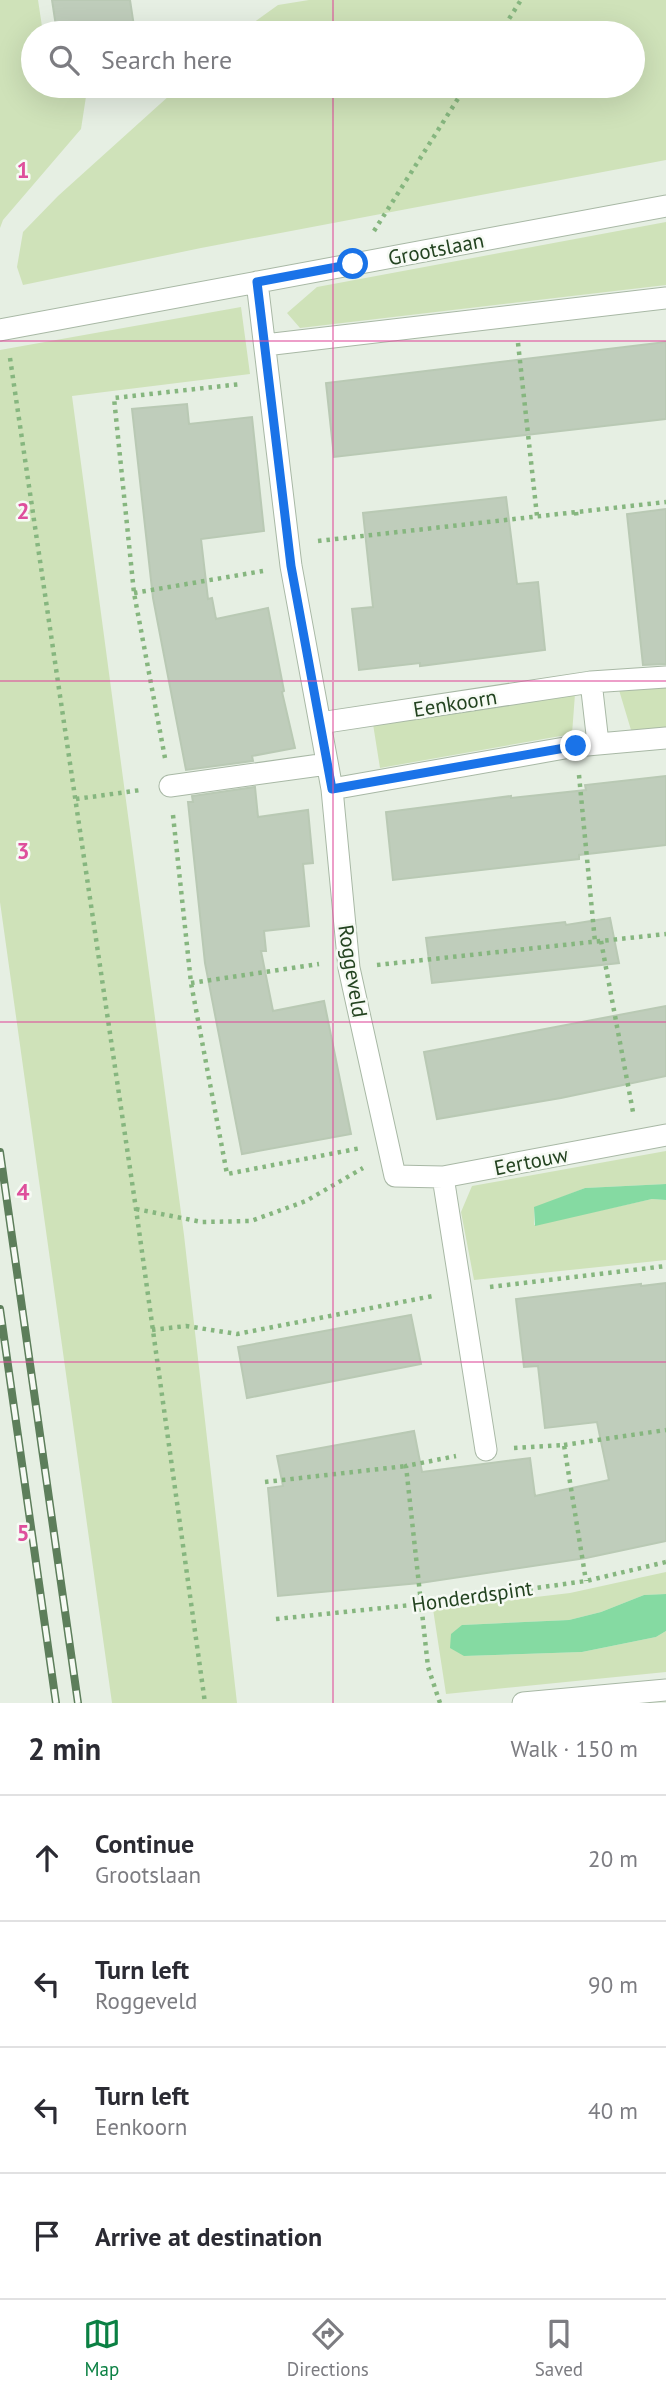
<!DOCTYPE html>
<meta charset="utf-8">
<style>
:root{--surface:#fff;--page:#f7f7f7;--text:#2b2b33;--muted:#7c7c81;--line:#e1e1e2;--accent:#0b8043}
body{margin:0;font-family:"PT Sans",sans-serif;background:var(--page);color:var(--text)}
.stop{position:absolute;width:21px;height:21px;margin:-16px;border:5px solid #1a73e8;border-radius:50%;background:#fff}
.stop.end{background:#1a73e8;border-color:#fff;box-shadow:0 2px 7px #0008}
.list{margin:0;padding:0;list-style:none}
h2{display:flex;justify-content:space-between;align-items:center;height:91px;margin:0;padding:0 28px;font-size:30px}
h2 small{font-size:23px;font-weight:400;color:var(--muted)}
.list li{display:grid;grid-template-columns:46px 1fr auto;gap:21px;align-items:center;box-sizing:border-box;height:126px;padding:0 28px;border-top:2px solid var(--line)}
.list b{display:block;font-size:26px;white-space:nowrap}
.list p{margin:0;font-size:23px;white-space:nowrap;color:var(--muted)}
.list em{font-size:23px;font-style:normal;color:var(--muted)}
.icon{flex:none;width:38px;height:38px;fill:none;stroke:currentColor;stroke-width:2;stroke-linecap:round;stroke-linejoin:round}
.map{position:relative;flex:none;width:666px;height:1703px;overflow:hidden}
.search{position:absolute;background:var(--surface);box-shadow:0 7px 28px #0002;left:21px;right:21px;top:21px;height:77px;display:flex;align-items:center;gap:18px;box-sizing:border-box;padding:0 24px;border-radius:38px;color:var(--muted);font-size:26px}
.sheet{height:595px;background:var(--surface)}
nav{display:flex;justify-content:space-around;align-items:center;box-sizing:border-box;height:98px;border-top:2px solid var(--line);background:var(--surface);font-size:19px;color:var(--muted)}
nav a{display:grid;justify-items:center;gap:4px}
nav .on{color:var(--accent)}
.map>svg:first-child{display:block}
.green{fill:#cfe2b9}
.water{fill:#85daa2}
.building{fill:#bfcdbb;stroke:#b9c9b4;stroke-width:2}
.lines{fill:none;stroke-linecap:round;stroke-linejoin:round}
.minor-casing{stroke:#a8b8a5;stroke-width:23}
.path{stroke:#86b67f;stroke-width:4.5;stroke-dasharray:3.5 5;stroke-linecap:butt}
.minor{stroke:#fff;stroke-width:21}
.rail-casing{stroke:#5d7e5b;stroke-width:8}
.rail{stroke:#f6faf4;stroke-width:5;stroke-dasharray:16;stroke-linecap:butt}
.route{stroke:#1a73e8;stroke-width:9}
.grid{fill:none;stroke:#de4f9c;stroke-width:2;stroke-opacity:0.55}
.labels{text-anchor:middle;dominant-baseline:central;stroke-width:5;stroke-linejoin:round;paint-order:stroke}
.street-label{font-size:21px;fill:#234320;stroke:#f6faf4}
.grid-label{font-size:23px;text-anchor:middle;font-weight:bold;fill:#de4f9c;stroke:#f6faf4;stroke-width:5;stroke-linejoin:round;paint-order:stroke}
</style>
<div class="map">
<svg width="666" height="1703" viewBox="0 0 666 1703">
<rect width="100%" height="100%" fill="#e6efe3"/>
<path class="green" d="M 0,0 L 38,0 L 43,33 L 33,33 L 33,86 L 86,86 L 87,90 L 81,129 L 3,220 L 0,228 Z
M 309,0 L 666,0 L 666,160 L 201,248 L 23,285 L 17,267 L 23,232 L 58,196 L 180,86 L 633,86 L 633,33 L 239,33 L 278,5 Z
M 666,222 L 666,285 L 300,328 L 287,313 L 317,287 Z
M 241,307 L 250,374 L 72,396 L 184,1235 L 237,1703 L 112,1703 L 0,902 L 0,350 Z
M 666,686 L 666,728 L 631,730 L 619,690 Z
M 575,694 L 572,734 L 380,768 L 373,724 Z
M 666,1151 L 666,1184 L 585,1188 L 534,1208 L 534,1225 L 652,1199 L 666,1200 L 666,1260 L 474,1280 L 461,1212 L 472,1186 Z
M 666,1572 L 666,1594 L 644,1595 L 601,1612 L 569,1620 L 462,1625 L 464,1656 L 582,1652 L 656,1637 L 666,1631 L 666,1672 L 446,1694 L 433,1609 L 570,1593 Z"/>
<path class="water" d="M 666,1184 L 666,1200 L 652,1199 L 535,1226 L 534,1207 L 585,1188 Z
M 666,1594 L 666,1631 L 656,1637 L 582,1652 L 464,1656 L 450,1648 L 451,1634 L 462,1625 L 569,1620 L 601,1612 L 644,1595 Z"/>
<path class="building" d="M 52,0 L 130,0 L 135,33 L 57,33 Z
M 666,342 L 666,419 L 334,457 L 326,383 Z
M 187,404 L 189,424 L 252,417 L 264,531 L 201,539 L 208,599 L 212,598 L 216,619 L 268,608 L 284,691 L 282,692 L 295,748 L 252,756 L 253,761 L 186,770 L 153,598 L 132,409 Z
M 506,497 L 517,584 L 538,582 L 545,650 L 420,666 L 420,663 L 359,670 L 352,609 L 373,607 L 363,513 Z
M 666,509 L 666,664 L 643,665 L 627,514 Z
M 666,776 L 666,845 L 579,855 L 579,859 L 393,880 L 386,812 L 511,796 L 511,798 L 586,790 L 585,785 Z
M 255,787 L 258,817 L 308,810 L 313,863 L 303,864 L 309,926 L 264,931 L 266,951 L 261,951 L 273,1011 L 324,1001 L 351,1134 L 242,1154 L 205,963 L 188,802 L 193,802 L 192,796 Z
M 610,918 L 619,963 L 432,983 L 426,938 L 565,922 L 566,925 Z
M 666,1006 L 666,1076 L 561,1098 L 437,1119 L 424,1052 Z
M 666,1283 L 666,1541 L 586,1558 L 420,1583 L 278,1596 L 268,1488 L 283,1486 L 277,1456 L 414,1431 L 422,1472 L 530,1458 L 535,1496 L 609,1480 L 597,1422 L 545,1428 L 538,1366 L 524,1367 L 516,1299 L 641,1284 L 641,1286 Z
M 411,1315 L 421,1364 L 247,1398 L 238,1347 Z"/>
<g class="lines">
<g class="minor-casing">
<path id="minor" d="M 257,282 L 291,566 L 332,789 L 349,968 L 395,1176 L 443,1177 L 666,1135
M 0,330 L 666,206
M 265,345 L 666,298
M 591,682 L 598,743
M 320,723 L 591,682 L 666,677
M 170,786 L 327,764
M 332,789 L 576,746 L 666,738
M 443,1177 L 486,1450
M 523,1703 L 666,1690"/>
</g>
<path class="path" d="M 500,33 L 521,0
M 374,231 L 466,86
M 518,343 L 537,516
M 10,358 L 136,1209 L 205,1703
M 576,512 L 577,520
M 318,541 L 666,502
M 134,593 L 263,571
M 165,758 L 134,593 L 114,398 L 241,384
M 579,775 L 595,942
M 76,799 L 141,790
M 173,815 L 191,983 L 227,1174 L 361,1148
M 601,941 L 633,1112
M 377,965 L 666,934
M 191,983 L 319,964
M 136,1209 L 202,1222 L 251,1221 L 306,1201 L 363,1168
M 490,1287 L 666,1266
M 152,1330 L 186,1326 L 237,1334 L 433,1296
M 564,1445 L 666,1430
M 514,1448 L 564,1445 L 586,1581
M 265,1482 L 406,1466
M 276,1619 L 421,1604 L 586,1581 L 666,1562
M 440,1703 L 428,1667 L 406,1466 L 456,1456"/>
<use href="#minor" class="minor"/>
<g class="rail-casing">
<path id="rail" d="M 0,1152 L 78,1703
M 0,1309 L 56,1703"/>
</g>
<use href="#rail" class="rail"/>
</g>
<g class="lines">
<path class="route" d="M 353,264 L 257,282 L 291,566 L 332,789 L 576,746"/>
</g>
<path class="grid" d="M 333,0 L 333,33M 333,86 L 333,1703M 0,341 L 666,341M 0,681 L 666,681M 0,1022 L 666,1022M 0,1362 L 666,1362"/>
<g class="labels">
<g class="street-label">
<text transform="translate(436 249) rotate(-11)">Grootslaan</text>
<text transform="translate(455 703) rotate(-9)">Eenkoorn</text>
<text transform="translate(353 971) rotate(81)">Roggeveld</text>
<text transform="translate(531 1161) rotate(-11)">Eertouw</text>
<text transform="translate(472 1596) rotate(-8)">Honderdspint</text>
</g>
</g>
<g class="grid-label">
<text x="23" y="178">1</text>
<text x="23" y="519">2</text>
<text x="23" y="859">3</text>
<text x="23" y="1200">4</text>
<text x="23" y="1541">5</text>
</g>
</svg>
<div class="stop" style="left:353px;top:264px"></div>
<div class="stop end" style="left:576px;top:746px"></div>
<div class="search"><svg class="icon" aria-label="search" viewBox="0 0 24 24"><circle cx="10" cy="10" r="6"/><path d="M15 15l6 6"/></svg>Search here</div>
</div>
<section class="sheet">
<h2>2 min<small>Walk · 150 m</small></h2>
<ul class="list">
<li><svg class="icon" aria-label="ahead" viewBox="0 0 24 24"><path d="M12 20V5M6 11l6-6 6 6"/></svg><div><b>Continue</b><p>Grootslaan</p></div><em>20 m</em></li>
<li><svg class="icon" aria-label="left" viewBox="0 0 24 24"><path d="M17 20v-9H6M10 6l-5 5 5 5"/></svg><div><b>Turn left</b><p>Roggeveld</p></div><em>90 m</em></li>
<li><svg class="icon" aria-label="left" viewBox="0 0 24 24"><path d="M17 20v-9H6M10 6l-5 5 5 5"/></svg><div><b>Turn left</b><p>Eenkoorn</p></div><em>40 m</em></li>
<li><svg class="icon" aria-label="arrive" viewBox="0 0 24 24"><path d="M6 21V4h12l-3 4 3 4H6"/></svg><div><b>Arrive at destination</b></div></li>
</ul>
</section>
<nav>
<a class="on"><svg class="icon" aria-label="map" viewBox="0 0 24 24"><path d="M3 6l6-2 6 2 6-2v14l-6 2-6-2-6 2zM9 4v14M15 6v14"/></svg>Map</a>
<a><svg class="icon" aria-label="directions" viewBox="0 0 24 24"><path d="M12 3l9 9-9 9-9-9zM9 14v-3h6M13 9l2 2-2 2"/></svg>Directions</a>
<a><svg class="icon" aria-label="saved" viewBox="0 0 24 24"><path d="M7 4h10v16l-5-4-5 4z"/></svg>Saved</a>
</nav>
